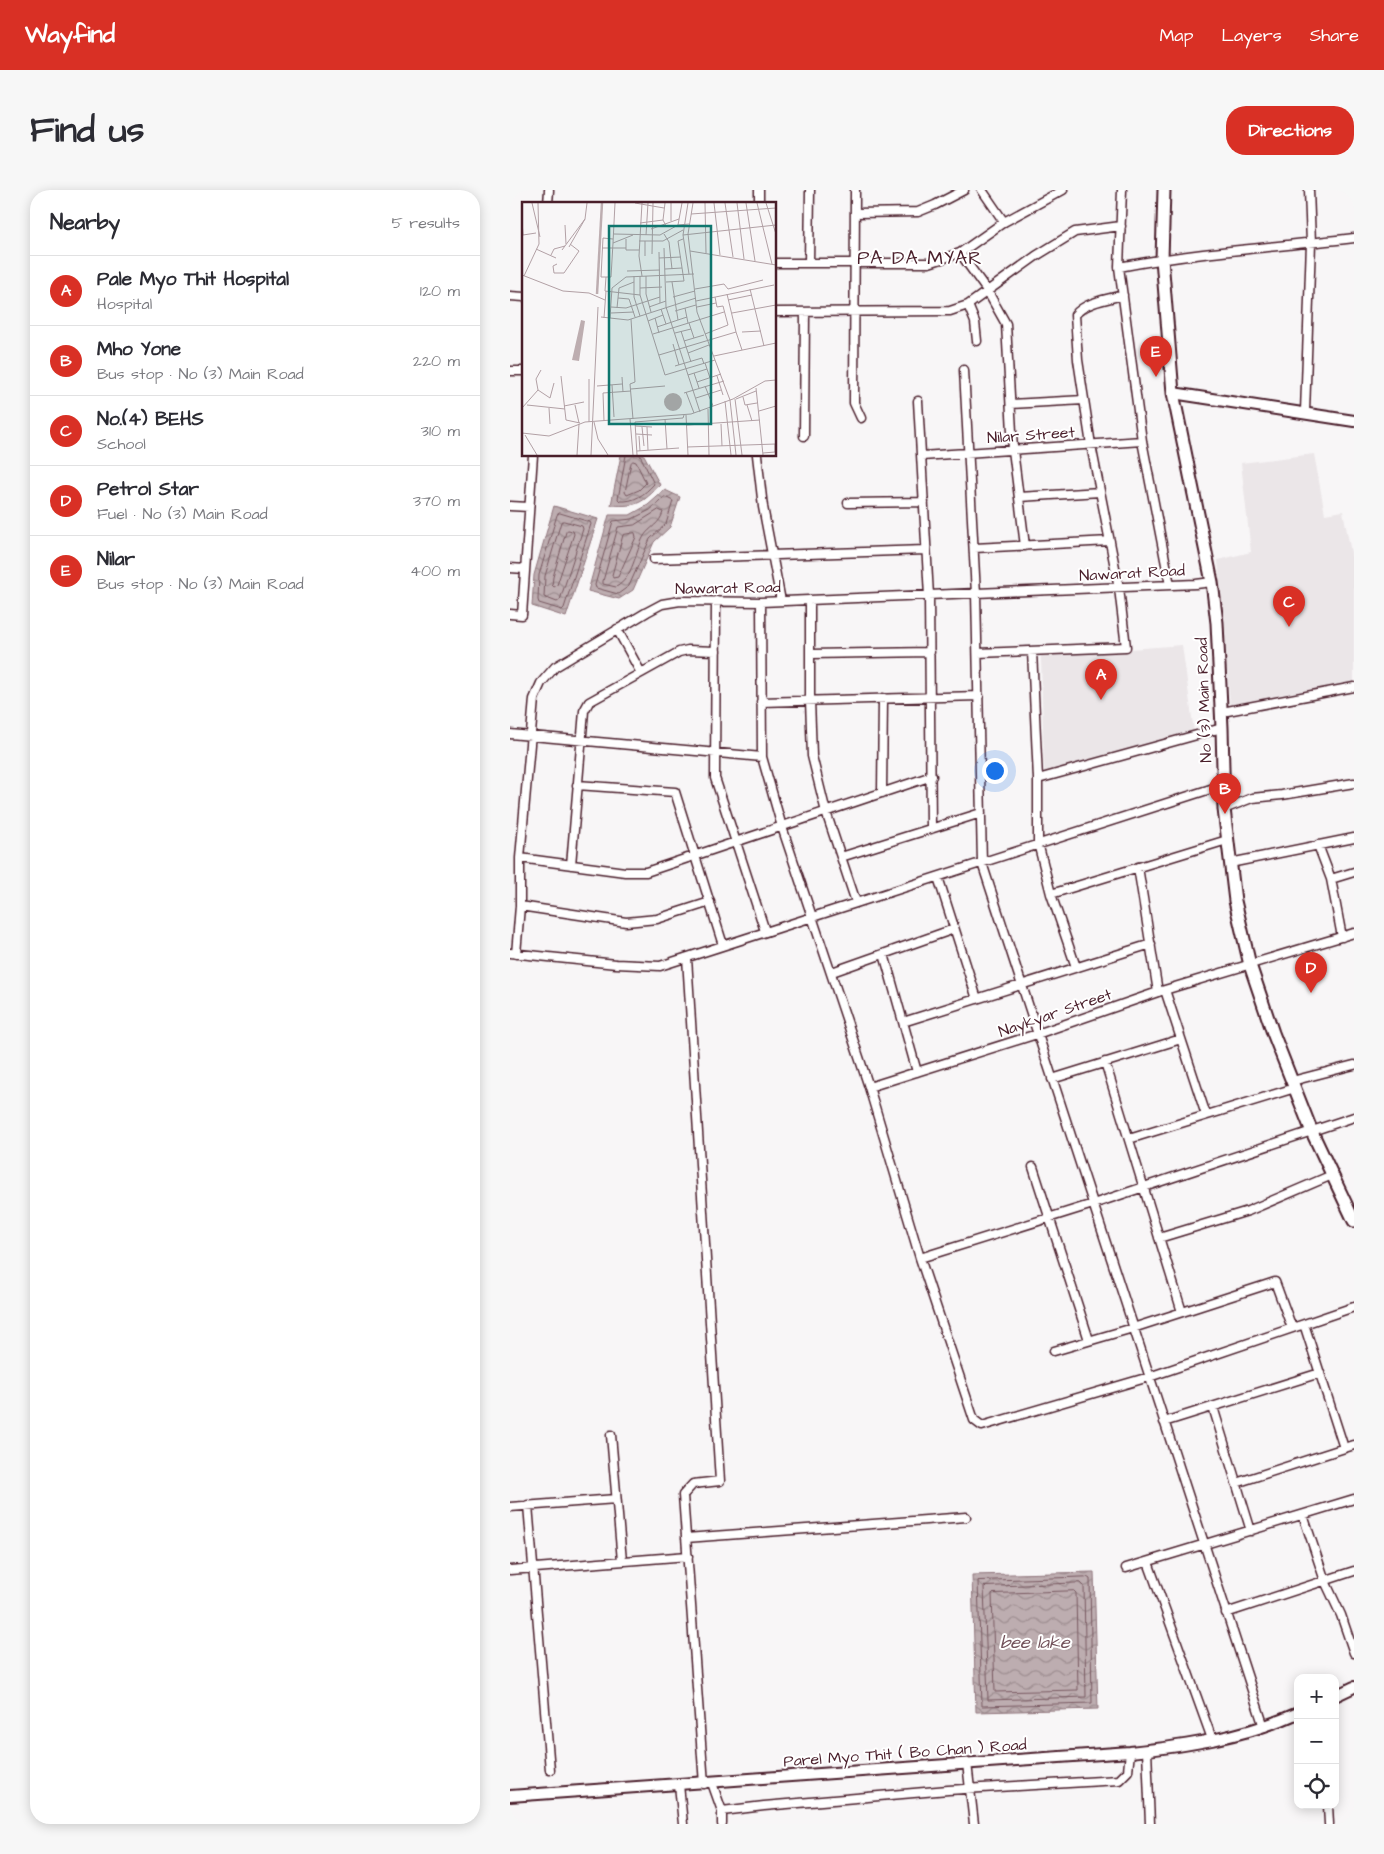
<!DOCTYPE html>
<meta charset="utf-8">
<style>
:root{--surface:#fff;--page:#f7f7f7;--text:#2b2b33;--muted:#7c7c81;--line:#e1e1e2;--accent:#d93025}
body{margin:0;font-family:"Architects Daughter",sans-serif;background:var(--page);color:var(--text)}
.controls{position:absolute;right:15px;bottom:15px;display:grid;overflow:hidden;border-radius:10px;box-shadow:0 2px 12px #0003}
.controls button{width:45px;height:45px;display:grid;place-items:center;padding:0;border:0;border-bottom:1px solid var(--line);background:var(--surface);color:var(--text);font:25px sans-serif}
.you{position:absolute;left:484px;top:580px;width:18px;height:18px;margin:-12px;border:4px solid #fff;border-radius:50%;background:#1a73e8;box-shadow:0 0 0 8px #1a73e833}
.badge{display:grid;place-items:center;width:32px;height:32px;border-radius:50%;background:var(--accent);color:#fff;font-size:16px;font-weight:700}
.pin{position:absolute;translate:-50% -41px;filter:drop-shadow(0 1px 2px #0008)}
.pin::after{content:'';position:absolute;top:26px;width:18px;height:15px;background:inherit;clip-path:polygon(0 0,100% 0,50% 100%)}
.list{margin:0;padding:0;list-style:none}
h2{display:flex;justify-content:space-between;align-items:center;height:65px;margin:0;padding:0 20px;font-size:21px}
h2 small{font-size:16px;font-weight:400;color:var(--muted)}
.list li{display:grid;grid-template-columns:32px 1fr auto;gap:15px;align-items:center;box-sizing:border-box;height:70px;padding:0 20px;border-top:1px solid var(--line)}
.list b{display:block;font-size:19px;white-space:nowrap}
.list p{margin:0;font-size:16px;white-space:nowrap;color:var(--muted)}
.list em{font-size:16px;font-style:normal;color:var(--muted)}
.icon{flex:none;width:28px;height:28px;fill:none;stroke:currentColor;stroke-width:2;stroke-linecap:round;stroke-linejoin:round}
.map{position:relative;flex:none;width:844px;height:1634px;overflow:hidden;border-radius:20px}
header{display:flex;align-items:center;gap:30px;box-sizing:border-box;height:70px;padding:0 25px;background:var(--accent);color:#fff}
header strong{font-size:24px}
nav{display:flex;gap:28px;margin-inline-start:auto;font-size:18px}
.intro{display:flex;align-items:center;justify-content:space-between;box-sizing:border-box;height:120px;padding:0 30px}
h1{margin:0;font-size:35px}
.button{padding:12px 22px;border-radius:20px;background:var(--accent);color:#fff;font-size:18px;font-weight:700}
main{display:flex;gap:30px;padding:0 30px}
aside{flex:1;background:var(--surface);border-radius:20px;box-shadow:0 2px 12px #0003}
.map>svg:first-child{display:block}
.built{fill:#ebe6e8}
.water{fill:url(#water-waves);stroke:#8f747b}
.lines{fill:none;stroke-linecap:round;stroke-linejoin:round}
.shore{stroke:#785860;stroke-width:1}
.street-casing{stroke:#4a1f2b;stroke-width:11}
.secondary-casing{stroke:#4a1f2b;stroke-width:14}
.primary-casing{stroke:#4a1f2b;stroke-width:15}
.street{stroke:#fff;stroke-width:8}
.secondary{stroke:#fff;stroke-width:10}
.primary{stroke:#fff;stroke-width:11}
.labels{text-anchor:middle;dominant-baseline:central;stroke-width:4;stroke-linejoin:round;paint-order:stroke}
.street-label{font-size:16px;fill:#4a1f2b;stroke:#fff}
.water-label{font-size:18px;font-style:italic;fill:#72515a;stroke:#fff}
.quarter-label{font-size:19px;letter-spacing:1px;fill:#4a1f2b;stroke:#fff}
.inset-river{fill:none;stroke:#bdadb0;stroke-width:2.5}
.inset-road{fill:none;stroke:#b2a0a5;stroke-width:1}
.view{fill:#0f766e;fill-opacity:0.15;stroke:#0f766e;stroke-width:2.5}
.inset-edge{fill:none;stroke:#4a1f2b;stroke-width:2.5}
</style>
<header>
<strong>Wayfind</strong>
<nav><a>Map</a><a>Layers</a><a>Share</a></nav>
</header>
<div class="intro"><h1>Find us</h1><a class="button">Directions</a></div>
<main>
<aside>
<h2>Nearby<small>5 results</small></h2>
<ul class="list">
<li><span class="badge">A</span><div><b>Pale Myo Thit Hospital</b><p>Hospital</p></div><em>120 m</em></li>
<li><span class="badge">B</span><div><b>Mho Yone</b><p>Bus stop · No (3) Main Road</p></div><em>220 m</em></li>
<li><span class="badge">C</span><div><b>No.(4) BEHS</b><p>School</p></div><em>310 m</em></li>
<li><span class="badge">D</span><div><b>Petrol Star</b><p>Fuel · No (3) Main Road</p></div><em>370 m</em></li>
<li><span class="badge">E</span><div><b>Nilar</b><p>Bus stop · No (3) Main Road</p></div><em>400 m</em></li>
</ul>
</aside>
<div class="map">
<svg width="844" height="1634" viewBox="0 0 844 1634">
<defs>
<pattern id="water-waves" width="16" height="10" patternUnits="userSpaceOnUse" patternTransform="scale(1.25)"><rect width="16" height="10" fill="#bdadb0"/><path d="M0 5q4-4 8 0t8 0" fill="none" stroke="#9c8c8f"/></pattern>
</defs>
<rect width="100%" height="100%" fill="#f8f6f7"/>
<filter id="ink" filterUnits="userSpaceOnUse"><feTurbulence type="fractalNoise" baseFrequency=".02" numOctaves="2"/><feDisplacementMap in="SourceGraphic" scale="10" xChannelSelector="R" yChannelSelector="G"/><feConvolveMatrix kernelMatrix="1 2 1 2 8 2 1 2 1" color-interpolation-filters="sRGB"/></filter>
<g filter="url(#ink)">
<path class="built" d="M 804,264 L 815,324 L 833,321 L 844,378 L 844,496 L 720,515 L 708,370 L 741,362 L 731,273 Z
M 672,455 L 684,542 L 534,583 L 531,466 Z"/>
<path class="water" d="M 111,265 L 134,265 L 150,295 C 132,313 128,317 101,315 Z
M 155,300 L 170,307 L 160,337 L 144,352 L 123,400 L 109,409 L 78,401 L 99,325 L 120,325 L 138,315 Z
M 44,316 L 88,329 L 56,427 L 22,416 L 24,385 Z
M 584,1382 L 588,1519 L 466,1522 L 462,1385 Z"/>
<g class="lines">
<path class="shore" d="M 116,265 L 108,309 L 110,311 C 124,312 134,305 144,294 L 130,265
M 123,271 L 126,272 L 136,293 L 129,300 L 117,305 L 115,302 L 121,273 Z
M 155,307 L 163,311 L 156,334 L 140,349 L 119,396 L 108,404 L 86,398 L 85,395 L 103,331 L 122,329 L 140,320 Z
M 149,320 L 153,322 C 150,334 140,337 134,346 C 125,362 123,388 106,397 L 93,394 L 93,391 L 108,337 L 124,335 Z
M 50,323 L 80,332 L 81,334 L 54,418 L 52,420 L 29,413 L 28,410 L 29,385 L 47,325 Z
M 54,331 L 72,336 L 73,339 L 50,410 L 47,412 L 34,407 L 35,386 L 51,332 Z
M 58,340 L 63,341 L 64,344 L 47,395 L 44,397 L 42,395 L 43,387 L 56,342 Z
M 125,343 L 126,347 L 108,387 L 103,388 L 102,385 L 113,345 Z
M 577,1387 L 580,1389 L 582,1513 L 472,1516 L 468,1391 Z
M 571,1393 L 574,1396 L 576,1507 L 478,1510 L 474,1397 Z
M 564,1401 L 566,1403 L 568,1500 L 485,1502 L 482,1404 Z"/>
<g class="street-casing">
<path id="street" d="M 345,0 L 344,213 L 351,228
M 472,0 L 494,32
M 612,0 L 609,77 L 632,251 L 660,395
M 38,14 L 39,0
M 249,14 L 249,0
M 346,23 L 408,22 L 425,15 L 454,0
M 450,63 L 478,102 L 496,134 L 503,260 L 515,356
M 265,73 L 419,73 L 450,63 L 494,32 L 553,0
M 299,73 L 300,0
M 609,77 C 687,62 765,57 844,48
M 0,106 L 14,107
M 458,115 L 465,132 L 467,151
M 265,122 L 440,121 L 458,115 L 526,66 L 565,42 L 611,36
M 454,180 L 466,404 L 472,673 L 754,1537
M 0,181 L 14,181
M 408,211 L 419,406 L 421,639
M 501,214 L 574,210
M 795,222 L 801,53 L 799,0
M 294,246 L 295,122
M 247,265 L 253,317 L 271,411
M 412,266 L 632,251
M 509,307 L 590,302
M 338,313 L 414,312
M 0,316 L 19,317
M 464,358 L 600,351
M 144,369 L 416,360
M 0,378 L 15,379
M 300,410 L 300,510 L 302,566 L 316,622 L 346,712
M 206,411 L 205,588 L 255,741
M 251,412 L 252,567 L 272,637 L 359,897 L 410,1068 L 464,1230 L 472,1236 L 639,1187 L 844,1117
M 0,424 L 12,425 L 23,265
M 107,439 L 131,483
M 522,461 L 528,589 L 528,653 L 541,704 L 566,777
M 468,463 L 616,457 L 609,398 L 581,255 L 568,170 L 565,125 C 575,112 598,109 613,105
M 301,464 L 420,462
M 251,512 L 469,506
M 712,522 L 844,497
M 0,544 L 252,567
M 528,589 L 712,538
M 67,595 L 165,602 L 213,755
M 372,603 L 373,508
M 714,619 L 742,608 L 772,605 L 844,593
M 808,655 L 821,689 L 832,747
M 331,667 L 471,623
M 10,668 L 115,682 L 136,682 L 422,586
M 720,673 L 844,648
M 61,675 L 74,521 L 79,512 L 169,462 L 178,460 L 206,461
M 628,677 L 648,802
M 428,687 L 467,809
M 821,689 L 844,682
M 541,704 L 717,650
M 10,716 L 116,732 L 147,729 L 200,712
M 0,763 L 106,774 L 150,776 L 713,595
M 6,764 L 10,716 L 10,668 L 24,509 L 31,493 L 45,477 L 137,422 L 152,414 L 170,411 L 251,412 L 686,394 L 702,392
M 374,764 L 407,882
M 177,768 L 210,1291 L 183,1294 L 173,1305 L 194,1594
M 322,782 L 444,739
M 655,800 L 696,925
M 393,832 L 641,754
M 595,872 L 672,1122
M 542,889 L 671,849
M 782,891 L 844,875
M 359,897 L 527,844 L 648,802 L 844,743
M 619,949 L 785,898
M 523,977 L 579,1150
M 649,1048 L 738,1021 L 822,985
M 410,1068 L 583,1014 L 844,927
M 794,1134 L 834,1258
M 544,1161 L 623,1138 L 765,1092 L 782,1138
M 703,1217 L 741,1341
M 654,1232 L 810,1183
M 101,1245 L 112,1371
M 726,1293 L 844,1255
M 18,1315 L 40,1580
M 0,1317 L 106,1309
M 793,1325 L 815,1391 L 831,1425 L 844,1463
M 176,1348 L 456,1327
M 638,1372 L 702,1549
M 616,1378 L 844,1309
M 0,1380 L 178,1366
M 716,1423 L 844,1381
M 637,1560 L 640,1634
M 457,1573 L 464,1634
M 202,1593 L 212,1621 L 212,1634
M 169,1595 L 173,1634
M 818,1615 L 819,1634
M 212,1621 L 254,1616 L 438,1600 L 609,1590 L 618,1581 L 620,1562"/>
</g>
<g class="secondary-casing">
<path id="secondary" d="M 663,203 L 844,231
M 825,1506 L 844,1497
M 0,1606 L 620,1562 C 677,1556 735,1547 788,1523"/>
</g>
<g class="primary-casing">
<path id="primary" d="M 654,0 L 652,69 L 663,203 L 702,392 L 707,433 L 712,538 L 714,619 L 725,711 L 740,775 L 763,843 L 802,942 L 844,1031"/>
</g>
<use href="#street" class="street"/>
<use href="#secondary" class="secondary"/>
<use href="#primary" class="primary"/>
</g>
</g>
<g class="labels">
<g class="street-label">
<text transform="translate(521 245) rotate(-4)">Nilar Street</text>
<text transform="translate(622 383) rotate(-3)">Nawarat Road</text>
<text transform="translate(218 398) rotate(-1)">Nawarat Road</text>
<text transform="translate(694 510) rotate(-92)">No (3) Main Road</text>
<text transform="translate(545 823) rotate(-19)">Naykyar Street</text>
<text transform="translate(395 1563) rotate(-4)">Parel Myo Thit ( Bo Chan ) Road</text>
</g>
<g class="water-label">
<text x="525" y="1452">bee lake</text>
</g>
<g class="quarter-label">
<text x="410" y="68">PA DA MYAR</text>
</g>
</g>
<g transform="translate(12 12)">
<rect width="254" height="254" fill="#f8f6f7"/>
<path d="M 59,118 L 63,119 L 57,159 L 50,158 ZM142 200a9 9 0 1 1 18 0a9 9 0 1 1-18 0Z" fill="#bdadb0"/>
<path class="inset-river" d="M 75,92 L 80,1"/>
<path class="inset-road" d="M 10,1 L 18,35M 113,1 L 142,6M 120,1 L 117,54 L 120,74M 143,1 L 141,18 L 144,24M 149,1 L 149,19M 166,1 L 161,33 L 167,72M 171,1 L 166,32 L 175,110 L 208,198 L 214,253M 183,1 L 184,51M 192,1 L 198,53M 203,1 L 211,55M 215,1 L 222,57M 224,1 L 233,59M 235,1 L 250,62M 244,1 L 254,32M 169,12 L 254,6M 0,19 L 1,33 L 14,31M 118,21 L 141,18M 43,23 L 44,42M 156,23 L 160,1M 129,27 L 157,17M 92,32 L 138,33 L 156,23 L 167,22M 142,32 L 147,40 L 150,67M 124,33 L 126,1M 161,33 L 254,23M 91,37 L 81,36 L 79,75 L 89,75 L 91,41 L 93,1M 104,37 L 104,48 L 117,48M 117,39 L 141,39 L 161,28M 91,41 L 111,33M 47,45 L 63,17M 80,46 L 104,46M 142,46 L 144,105 L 178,210M 14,47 L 34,56M 40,48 L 63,17 L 65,1M 168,49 L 254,63M 137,50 L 138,101M 130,52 L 131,1M 29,53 L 32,47 L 43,44M 123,54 L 123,39M 137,56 L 159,55M 35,62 L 31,64 L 32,71 L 42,71 L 57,49 L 48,42M 143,67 L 160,66M 105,69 L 138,68M 0,73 L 41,89 L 67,91 L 83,98M 2,74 L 17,42 L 16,1M 112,74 L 112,95 L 118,114M 118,74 L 118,93 L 143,173 L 193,158M 124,74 L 124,92 L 129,110M 84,75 L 83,89 L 118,93M 144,80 L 162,79 L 156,39 L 161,37M 150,80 L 156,118M 118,86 L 140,85M 173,87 L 202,82 L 206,87 L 241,78M 228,87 L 242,144M 205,92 L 214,130M 151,95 L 173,89M 96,96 L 107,97 L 113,115M 206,98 L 230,93M 174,99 L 252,83M 89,105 L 104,106 L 138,95M 127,105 L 144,99M 175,105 L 194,101M 95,106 L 97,86 L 112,80M 163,106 L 166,121M 139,107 L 144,122M 153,109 L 174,103M 89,111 L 112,110M 210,111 L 254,103M 79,115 L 106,118 L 174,96M 82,116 L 84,89M 88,116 L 90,86 L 104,75 L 172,72M 133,116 L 137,131M 109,117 L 113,180 L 108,182 L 111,217M 126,119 L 141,113M 167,121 L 172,136M 135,125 L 165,115M 159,129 L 169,160M 220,130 L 239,129M 153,131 L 169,127M 131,132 L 202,110M 183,132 L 206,123 L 201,104 L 195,105 L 193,95M 162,139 L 182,133M 151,142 L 157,163M 166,151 L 187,143M 137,153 L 214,130 L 220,148M 192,154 L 254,141M 183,161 L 188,176M 153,164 L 180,156 L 182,162M 172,171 L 177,186M 166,173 L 185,167M 39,174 L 44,218 L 58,221M 195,174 L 201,193M 100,175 L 101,190M 175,180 L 199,172M 90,183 L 92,215M 75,184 L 100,182M 183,184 L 191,204M 234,186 L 241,253M 109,187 L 143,184M 16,188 L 28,196 L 32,181M 164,190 L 172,211M 162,191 L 202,179M 221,195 L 223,203 L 235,201M 174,196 L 199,188M 213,197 L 220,253M 214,197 L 234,189M 203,199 L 209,253M 5,203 L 43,207M 53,203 L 57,221M 225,203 L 230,219M 42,204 L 62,200M 0,206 L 16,188 L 14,177 L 19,168M 27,206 L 28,222M 186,207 L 187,253M 237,209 L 254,204M 164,213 L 166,253M 108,217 L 111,253M 143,217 L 145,247M 82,219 L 81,191 L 109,189M 67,220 L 67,177M 72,220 L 76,237 L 86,253M 113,220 L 161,216 L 162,213M 113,220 L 115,253M 199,222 L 200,244M 165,223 L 238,218M 113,224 L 130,225M 120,225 L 122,244M 125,225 L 126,248M 0,231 L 27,234 L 63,220 L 169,212 L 211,197 L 243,179 L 254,178M 114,232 L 130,233M 3,233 L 15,253M 117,234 L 118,249M 165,245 L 254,242M 115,249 L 157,246M 241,251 L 253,250 L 253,242M 55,253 L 57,222M 69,253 L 76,105"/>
<path class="view" d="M 87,24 L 189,24 L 189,222 L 87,222 Z"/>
<rect width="254" height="254" class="inset-edge"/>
</g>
</svg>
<div class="controls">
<button>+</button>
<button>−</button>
<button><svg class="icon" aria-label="locate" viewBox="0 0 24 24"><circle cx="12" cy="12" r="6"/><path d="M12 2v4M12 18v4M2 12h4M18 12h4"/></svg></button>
</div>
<div class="you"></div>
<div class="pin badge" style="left:591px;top:510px">A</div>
<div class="pin badge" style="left:715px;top:624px">B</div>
<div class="pin badge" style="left:779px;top:437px">C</div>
<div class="pin badge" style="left:801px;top:803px">D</div>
<div class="pin badge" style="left:646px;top:187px">E</div>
</div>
</main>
